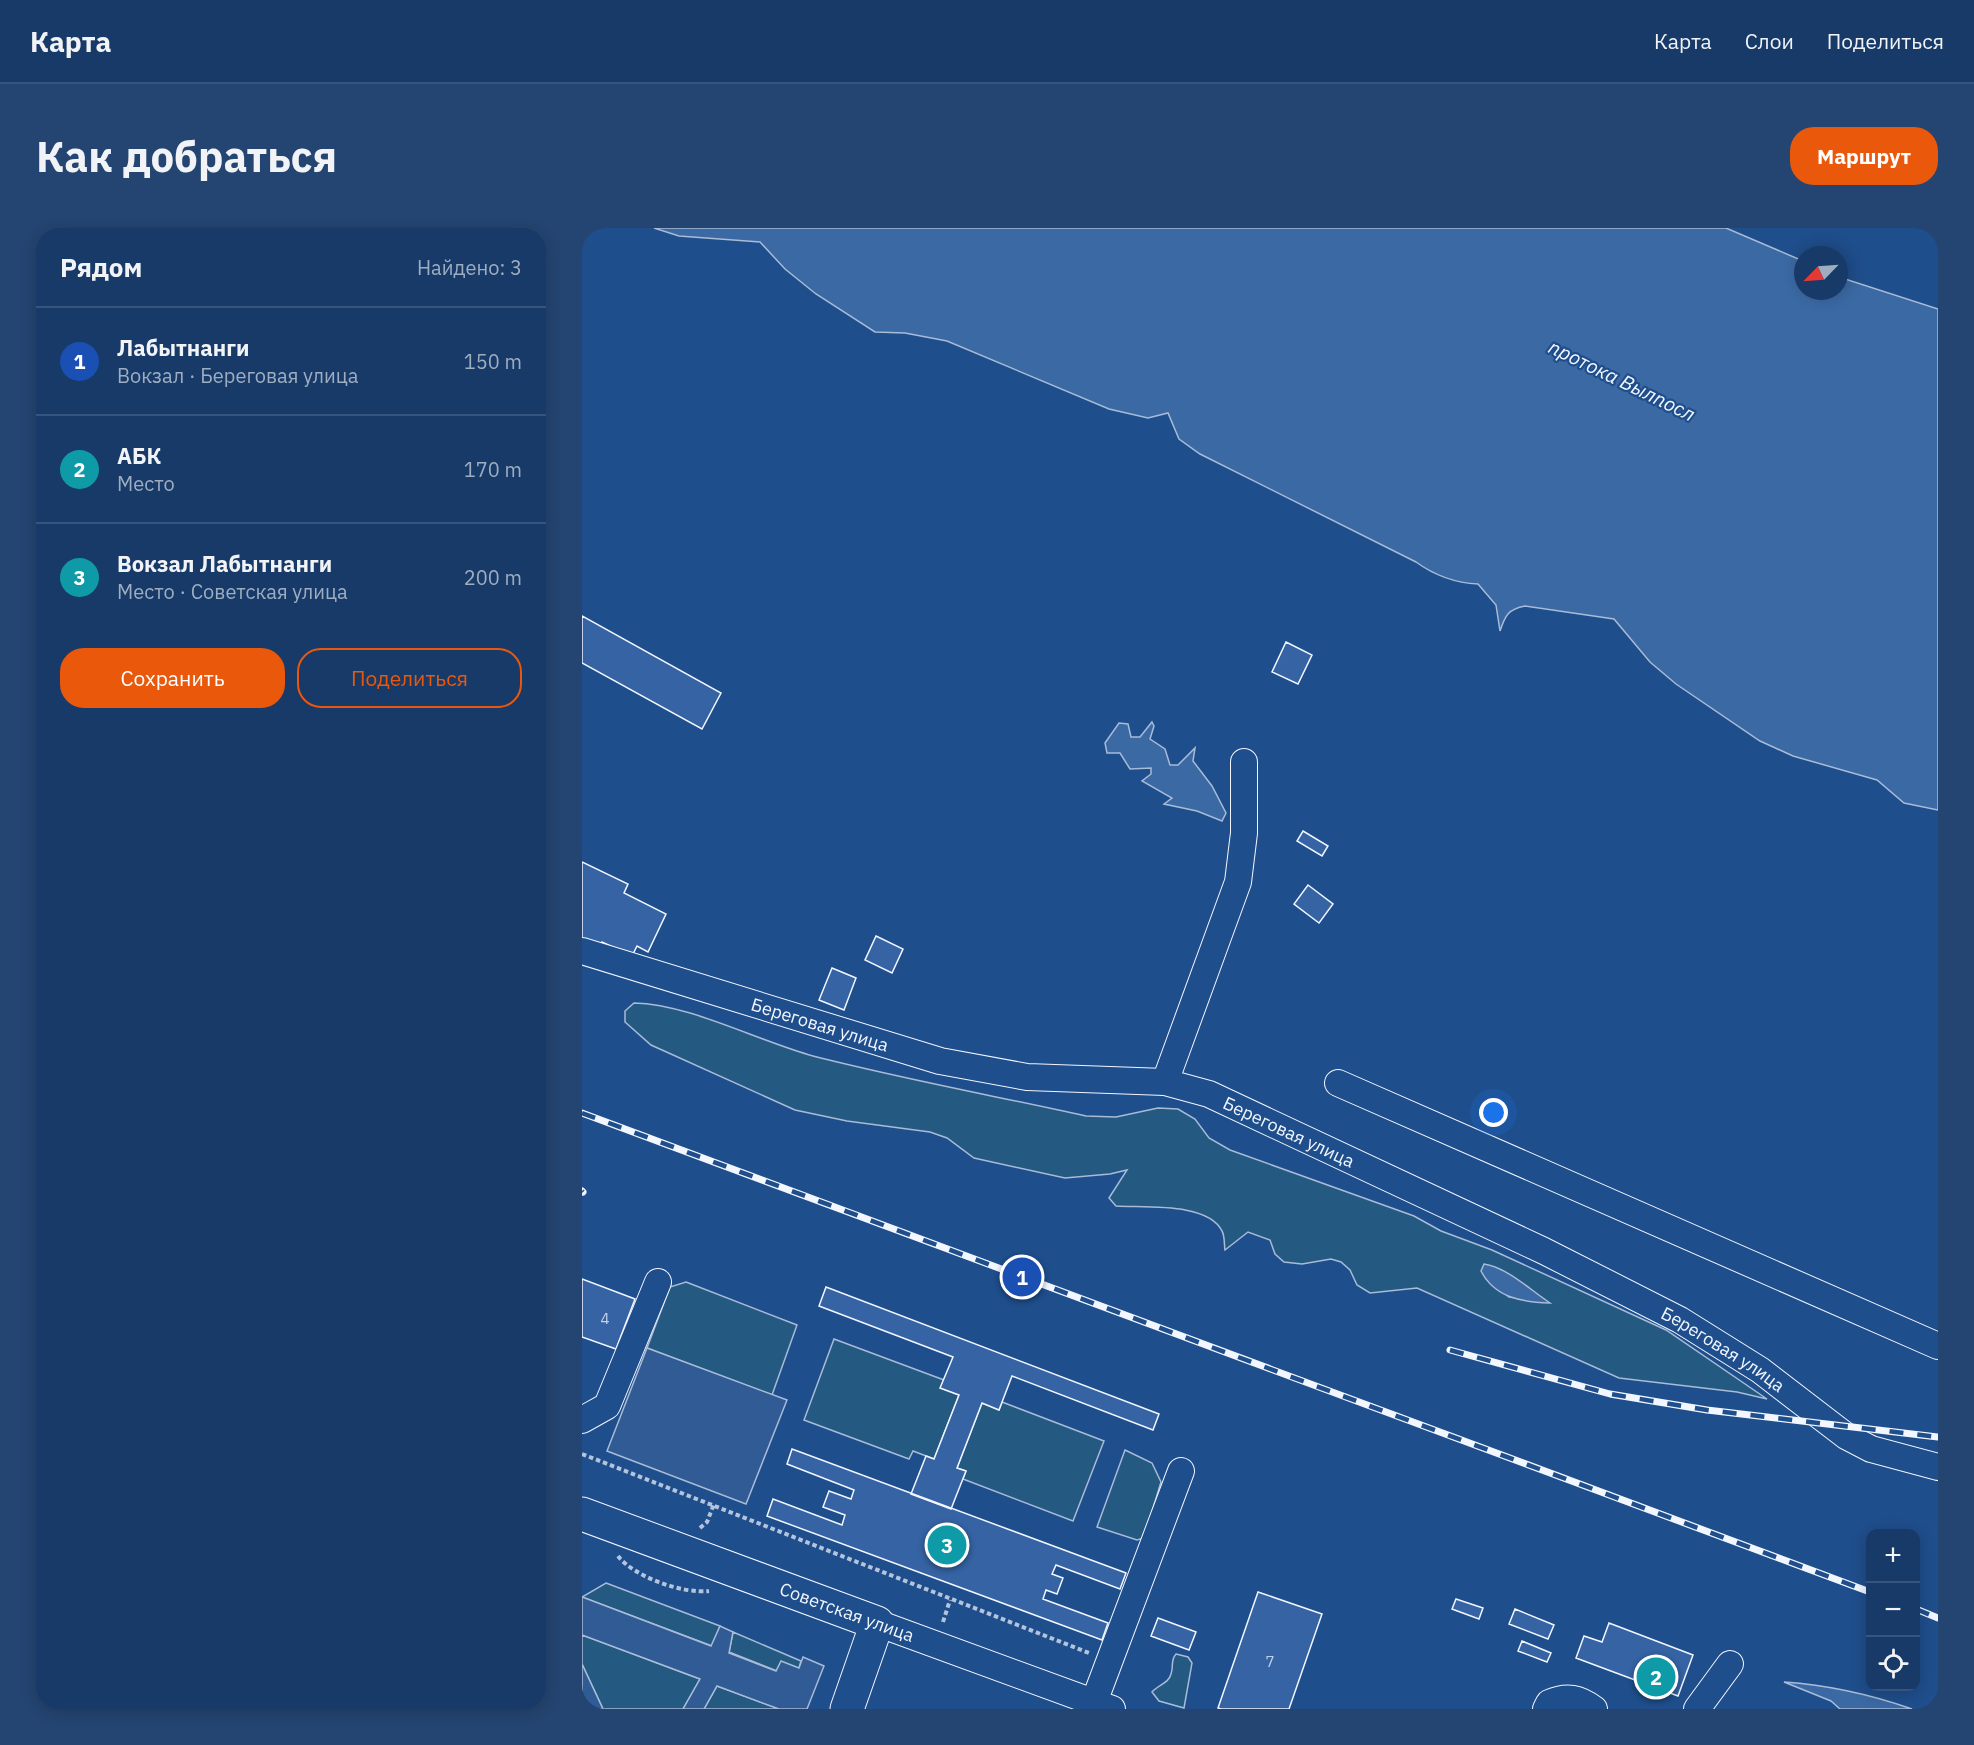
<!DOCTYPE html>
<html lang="ru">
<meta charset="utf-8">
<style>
:root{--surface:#173a69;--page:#244571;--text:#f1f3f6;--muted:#9eadc0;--line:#36547d;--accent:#ea580c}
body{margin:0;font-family:"IBM Plex Sans",sans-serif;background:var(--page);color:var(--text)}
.controls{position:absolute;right:18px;bottom:18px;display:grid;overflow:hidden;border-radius:12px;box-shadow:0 3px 15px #0003}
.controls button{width:54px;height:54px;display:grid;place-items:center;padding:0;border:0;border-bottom:2px solid var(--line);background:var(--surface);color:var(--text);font:30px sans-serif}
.compass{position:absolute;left:1212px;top:18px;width:54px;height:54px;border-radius:50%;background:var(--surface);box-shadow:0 3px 15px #0003;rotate:245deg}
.you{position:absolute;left:912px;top:885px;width:21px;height:21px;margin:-15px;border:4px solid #fff;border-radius:50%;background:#1a73e8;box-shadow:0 0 0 9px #1a73e833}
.badge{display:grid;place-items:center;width:39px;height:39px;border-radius:50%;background:var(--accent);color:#fff;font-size:20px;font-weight:700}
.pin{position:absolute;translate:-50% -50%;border:3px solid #fff;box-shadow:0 2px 6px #0006}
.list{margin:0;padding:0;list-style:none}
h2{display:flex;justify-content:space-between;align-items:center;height:78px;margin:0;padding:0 24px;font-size:26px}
h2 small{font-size:20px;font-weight:400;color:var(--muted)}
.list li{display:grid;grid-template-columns:39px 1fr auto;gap:18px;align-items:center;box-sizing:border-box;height:108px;padding:0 24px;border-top:2px solid var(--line)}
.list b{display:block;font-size:22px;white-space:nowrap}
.list p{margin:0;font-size:20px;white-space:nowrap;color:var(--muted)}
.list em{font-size:20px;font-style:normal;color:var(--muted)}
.actions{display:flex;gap:12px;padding:18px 24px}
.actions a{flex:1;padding:14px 0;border:2px solid var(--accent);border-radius:24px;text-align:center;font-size:21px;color:var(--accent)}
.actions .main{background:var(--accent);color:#fff}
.icon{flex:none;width:33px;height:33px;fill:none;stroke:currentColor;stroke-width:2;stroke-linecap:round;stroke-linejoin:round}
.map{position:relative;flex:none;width:1356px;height:1481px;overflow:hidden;border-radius:24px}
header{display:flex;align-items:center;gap:36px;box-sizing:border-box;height:84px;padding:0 30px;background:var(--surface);border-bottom:2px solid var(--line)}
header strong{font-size:28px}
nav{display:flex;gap:33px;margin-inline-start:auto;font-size:21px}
.intro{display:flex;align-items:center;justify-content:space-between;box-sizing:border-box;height:144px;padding:0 36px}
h1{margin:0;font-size:42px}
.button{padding:15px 27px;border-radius:24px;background:var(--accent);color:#fff;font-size:21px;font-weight:700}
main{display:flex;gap:36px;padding:0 36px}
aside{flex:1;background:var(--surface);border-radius:24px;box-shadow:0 3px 15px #0003}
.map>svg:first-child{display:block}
.green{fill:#245a82;stroke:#a8bbd7;stroke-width:1.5;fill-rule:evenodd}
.parking{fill:#305b95;stroke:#a8bbd7;stroke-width:1.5}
.water{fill:#3b69a3;stroke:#a8bbd7;stroke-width:1.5}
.building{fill:#3563a3;stroke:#f2f6ff;stroke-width:1.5}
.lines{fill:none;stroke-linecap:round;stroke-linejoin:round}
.minor-casing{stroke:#f2f6ff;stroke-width:28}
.major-casing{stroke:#f2f6ff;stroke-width:35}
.path{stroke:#b3c4dc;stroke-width:4;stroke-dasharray:4.5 3;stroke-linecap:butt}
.minor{stroke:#1f4e8c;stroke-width:26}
.major{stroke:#1f4e8c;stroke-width:33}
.rail-casing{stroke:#f2f6ff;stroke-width:7}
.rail{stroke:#1f4e8c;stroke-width:4.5;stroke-dasharray:14;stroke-linecap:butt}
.labels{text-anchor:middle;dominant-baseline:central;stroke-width:4.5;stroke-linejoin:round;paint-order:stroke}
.number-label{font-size:15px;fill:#c3d1e8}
.street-label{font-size:18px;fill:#f2f6ff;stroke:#1f4e8c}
.water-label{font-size:20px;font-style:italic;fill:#f2f6ff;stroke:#1f4e8c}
</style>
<header>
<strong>Карта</strong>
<nav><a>Карта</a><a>Слои</a><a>Поделиться</a></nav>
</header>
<div class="intro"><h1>Как добраться</h1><a class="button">Маршрут</a></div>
<main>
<aside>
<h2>Рядом<small>Найдено: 3</small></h2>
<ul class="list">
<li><span class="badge" style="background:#1a4fb4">1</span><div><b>Лабытнанги</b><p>Вокзал · Береговая улица</p></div><em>150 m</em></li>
<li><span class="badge" style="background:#0f9aa8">2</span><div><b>АБК</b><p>Место</p></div><em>170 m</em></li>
<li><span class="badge" style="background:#0f9aa8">3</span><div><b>Вокзал Лабытнанги</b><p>Место · Советская улица</p></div><em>200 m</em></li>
</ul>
<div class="actions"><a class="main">Сохранить</a><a>Поделиться</a></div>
</aside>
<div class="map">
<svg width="1356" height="1481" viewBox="0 0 1356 1481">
<rect width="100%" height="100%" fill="#1f4e8c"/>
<path class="green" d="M 52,775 C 107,776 176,813 231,828 C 321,851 413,868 504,888 L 534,889 L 576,880 L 596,881 L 613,891 L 627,910 L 648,922 L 832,988 L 859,1003 L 910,1022 L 1084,1102 L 1185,1171 L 1155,1164 L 1037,1150 L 835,1060 L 788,1065 L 775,1057 L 768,1042 L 759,1034 L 749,1031 L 720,1036 L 702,1034 L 693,1026 L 688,1012 L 666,1004 L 643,1022 C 642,1017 643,1008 640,1003 C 626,974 562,980 534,978 L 527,970 L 545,942 L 528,946 L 483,950 L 392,930 L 365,910 L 348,904 L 265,893 L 213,882 L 69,817 L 43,794 L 43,783 ZM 903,1050 L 942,1058 L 966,1074 L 927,1069 Z
M 104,1054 L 215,1097 L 190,1167 L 65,1120 L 88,1059 Z
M 252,1111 L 362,1152 L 359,1160 L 377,1167 L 352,1231 L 331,1223 L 327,1231 L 222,1192 Z
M 420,1174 L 522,1213 L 491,1293 L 381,1251 L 384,1243 L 375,1240 L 400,1175 L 417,1182 Z
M 543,1222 L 570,1235 L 579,1254 L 562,1310 L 555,1312 L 515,1299 Z
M 24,1355 L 138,1398 L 130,1418 L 0,1369 Z
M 151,1404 L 219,1433 L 217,1440 L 195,1443 L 147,1424 Z
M 0,1407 L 118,1451 L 101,1481 L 21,1481 L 0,1436 Z
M 594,1426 L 606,1429 L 610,1435 L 602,1480 L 577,1473 L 570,1464 C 576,1457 587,1455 589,1446 C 592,1438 588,1433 594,1426 Z
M 135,1458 L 197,1481 L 122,1481 Z"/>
<path class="parking" d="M 65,1120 L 205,1172 L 164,1276 L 25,1223 Z
M 0,1369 L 129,1418 L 138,1398 L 151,1404 L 147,1425 L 194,1443 L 199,1433 L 217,1440 L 221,1429 L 242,1438 L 225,1481 L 197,1481 L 135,1458 L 122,1481 L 101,1481 L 118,1451 L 0,1407 Z
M 0,1436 L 21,1481 L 0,1481 Z"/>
<path class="water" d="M 72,0 L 1144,0 L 1221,33 L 1221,63 L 1257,63 L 1257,49 L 1356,81 L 1356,582 L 1322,575 L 1295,552 L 1211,528 L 1178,513 L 1094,456 L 1068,434 L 1032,391 L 943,378 C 926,381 923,388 918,403 L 914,377 L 896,356 C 874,355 852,347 834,334 L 618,226 L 597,211 L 586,185 L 566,190 L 527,181 L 365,113 L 323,105 L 293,104 L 234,66 L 203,41 L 178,14 L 97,8 Z
M 570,494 L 572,498 L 568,511 L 583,521 L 588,537 L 596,537 L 613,520 L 611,533 L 630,558 L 644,585 L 640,593 L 615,583 L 582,576 L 590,570 L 560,553 L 569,546 L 569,540 L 548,541 L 538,525 L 525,525 L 523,515 L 537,495 L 546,496 L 549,509 L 558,509 Z
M 902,1036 C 926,1040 947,1061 968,1075 C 940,1074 913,1070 899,1043 Z
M 1202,1454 C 1247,1457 1287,1466 1330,1481 L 1258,1481 L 1249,1473 Z"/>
<path class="building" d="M 0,388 L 139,465 L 120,501 L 0,435 Z
M 704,414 L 730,427 L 716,456 L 690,444 Z
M 721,603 L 746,618 L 740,628 L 715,613 Z
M 0,634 L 46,656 L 42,665 L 84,686 L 66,724 L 55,718 L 50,728 L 20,714 L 17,720 L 0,712 Z
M 726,657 L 751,676 L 737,695 L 712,676 Z
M 294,708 L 321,721 L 310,745 L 283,732 Z
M 250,740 L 274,750 L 262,782 L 237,772 Z
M 0,1051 L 53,1071 L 34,1121 L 0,1109 Z
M 244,1059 L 577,1186 L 571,1202 L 430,1148 L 417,1182 L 400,1175 L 375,1240 L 384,1243 L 369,1281 L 329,1266 L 344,1228 L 352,1231 L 377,1167 L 358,1160 L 371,1129 L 237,1078 Z
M 210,1221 L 544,1345 L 538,1361 L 474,1337 L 470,1346 L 481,1350 L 475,1366 L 464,1362 L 461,1371 L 526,1395 L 520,1412 L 185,1288 L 191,1271 L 260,1297 L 263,1287 L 241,1279 L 247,1263 L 269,1271 L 272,1262 L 205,1236 Z
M 676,1364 L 740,1386 L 707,1481 L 639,1481 L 636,1480 Z
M 874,1371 L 901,1380 L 897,1391 L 870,1381 Z
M 933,1381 L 972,1397 L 966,1411 L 927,1396 Z
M 576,1390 L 614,1404 L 607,1422 L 569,1408 Z
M 1027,1395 L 1111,1427 L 1096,1468 L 994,1430 L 1002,1408 L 1020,1414 Z
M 940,1413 L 969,1425 L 965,1434 L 936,1423 Z"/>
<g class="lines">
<g class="minor-casing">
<g id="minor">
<path id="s1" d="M 0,723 L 358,833 L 445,849 L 583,854 L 627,866 L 962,1023 L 1098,1092 L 1178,1142 L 1264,1208 L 1289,1221 L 1356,1239"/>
<path d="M 583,854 L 656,654 L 662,605 L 662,534"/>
<path d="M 756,855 L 1356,1118"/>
<path d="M 0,1192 L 25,1178 L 76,1054"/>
<path d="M 295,1395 L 530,1481"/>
<path d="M 512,1474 L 599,1243"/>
<path d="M 964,1481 L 967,1475 C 985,1467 997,1470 1012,1481"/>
<path d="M 1115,1481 L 1148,1436"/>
</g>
</g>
<g class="major-casing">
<path id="major" d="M 0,1286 L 295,1395 L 265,1481"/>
</g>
<path class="path" d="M 0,1226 L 507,1425
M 118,1300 L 125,1294 L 132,1276
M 36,1328 C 52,1349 101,1366 127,1363
M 361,1394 L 368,1372"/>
<use href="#minor" class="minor"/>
<use href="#major" class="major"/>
<g class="rail-casing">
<path id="rail" d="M 0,885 L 1288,1364
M 0,963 L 1,964
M 868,1122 L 1028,1166 L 1125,1182 L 1356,1209
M 1334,1381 L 1356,1390"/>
</g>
<use href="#rail" class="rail"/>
</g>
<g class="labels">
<g class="number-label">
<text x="23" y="1090">4</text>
<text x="688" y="1433">7</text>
</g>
<g class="street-label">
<text stroke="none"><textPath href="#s1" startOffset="249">Береговая улица</textPath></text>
<text stroke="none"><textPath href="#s1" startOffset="735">Береговая улица</textPath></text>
<text stroke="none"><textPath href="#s1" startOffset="1221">Береговая улица</textPath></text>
<text transform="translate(265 1384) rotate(20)">Советская улица</text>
</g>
<g class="water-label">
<text transform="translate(1040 152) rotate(26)">протока Вылпосл</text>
</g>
</g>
</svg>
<div class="controls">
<button>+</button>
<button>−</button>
<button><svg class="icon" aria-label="locate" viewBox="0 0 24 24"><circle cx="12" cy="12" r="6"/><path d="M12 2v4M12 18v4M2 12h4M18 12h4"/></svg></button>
</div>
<svg class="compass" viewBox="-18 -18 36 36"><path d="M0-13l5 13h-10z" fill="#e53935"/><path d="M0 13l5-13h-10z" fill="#9eadc0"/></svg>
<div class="you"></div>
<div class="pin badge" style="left:440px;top:1049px;background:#1a4fb4">1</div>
<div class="pin badge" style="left:1074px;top:1449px;background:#0f9aa8">2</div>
<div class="pin badge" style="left:365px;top:1317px;background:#0f9aa8">3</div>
</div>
</main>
